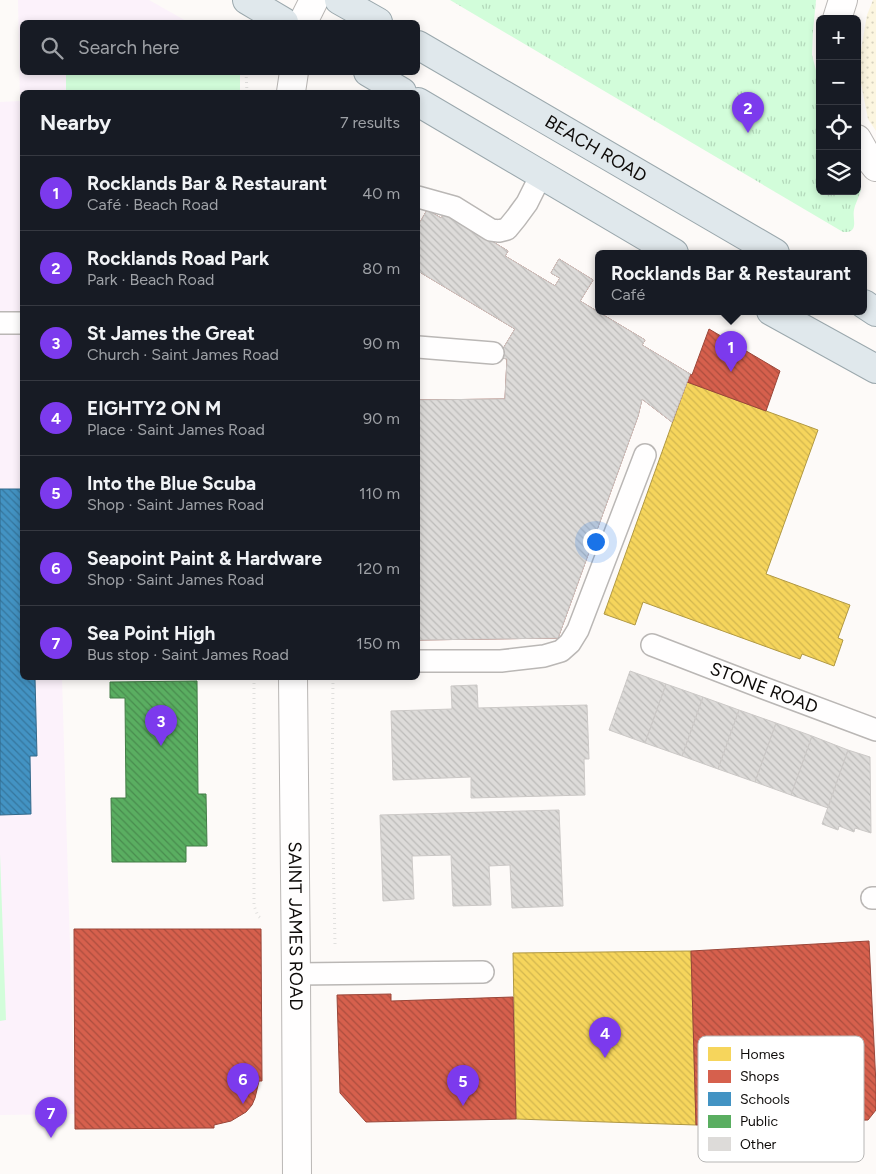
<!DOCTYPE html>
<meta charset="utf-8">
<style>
:root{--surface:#171b24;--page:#20242c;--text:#f1f3f6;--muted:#9ea1a6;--line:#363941;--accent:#7c3aed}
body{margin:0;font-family:Figtree,sans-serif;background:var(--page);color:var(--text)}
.controls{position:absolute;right:15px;top:15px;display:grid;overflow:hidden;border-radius:8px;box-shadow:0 2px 8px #0003}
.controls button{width:45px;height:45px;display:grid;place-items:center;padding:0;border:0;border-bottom:1px solid var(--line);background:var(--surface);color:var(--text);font:25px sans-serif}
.you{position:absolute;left:595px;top:541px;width:18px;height:18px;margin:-12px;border:4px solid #fff;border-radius:50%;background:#1a73e8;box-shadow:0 0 0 8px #1a73e833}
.badge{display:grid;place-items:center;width:32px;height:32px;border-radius:50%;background:var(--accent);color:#fff;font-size:16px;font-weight:700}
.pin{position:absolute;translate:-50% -41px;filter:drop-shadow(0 1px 2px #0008)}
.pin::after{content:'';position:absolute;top:26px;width:18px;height:15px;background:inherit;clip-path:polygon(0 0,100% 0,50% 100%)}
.popup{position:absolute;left:595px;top:250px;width:272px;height:65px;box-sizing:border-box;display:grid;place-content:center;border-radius:8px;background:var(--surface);filter:drop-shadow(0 1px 4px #0005);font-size:16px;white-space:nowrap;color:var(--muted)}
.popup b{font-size:19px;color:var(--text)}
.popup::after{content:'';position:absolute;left:50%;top:100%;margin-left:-10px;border:10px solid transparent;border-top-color:var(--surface)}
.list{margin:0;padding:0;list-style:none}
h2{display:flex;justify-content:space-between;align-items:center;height:65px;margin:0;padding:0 20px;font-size:21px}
h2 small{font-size:16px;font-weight:400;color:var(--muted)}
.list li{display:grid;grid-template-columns:32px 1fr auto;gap:15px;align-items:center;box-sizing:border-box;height:75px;padding:0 20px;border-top:1px solid var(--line)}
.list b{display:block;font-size:19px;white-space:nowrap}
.list p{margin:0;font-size:16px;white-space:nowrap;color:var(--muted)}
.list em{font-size:16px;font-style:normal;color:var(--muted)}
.icon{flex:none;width:28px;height:28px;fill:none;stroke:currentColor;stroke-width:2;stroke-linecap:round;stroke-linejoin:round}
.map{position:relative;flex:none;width:876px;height:1174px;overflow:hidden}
.search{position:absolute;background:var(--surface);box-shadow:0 2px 8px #0003;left:20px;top:20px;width:400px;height:55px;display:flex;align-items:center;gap:12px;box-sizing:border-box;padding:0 18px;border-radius:8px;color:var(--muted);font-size:19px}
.panel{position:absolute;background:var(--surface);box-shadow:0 2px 8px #0003;left:20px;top:90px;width:400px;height:590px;border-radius:8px}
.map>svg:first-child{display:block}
.education{fill:#fcf2fb}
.grass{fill:#d2fdda}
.sand{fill:url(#sand-dots)}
.park{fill:url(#park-tufts)}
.homes{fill:url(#homes-back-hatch);stroke:#b09843}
.shops{fill:url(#shops-back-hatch);stroke:#9a4639;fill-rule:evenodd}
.schools{fill:url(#schools-back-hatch);stroke:#336a8b}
.public{fill:url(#public-back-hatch);stroke:#437d47}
.building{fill:url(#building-back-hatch);stroke:#ccc9c7}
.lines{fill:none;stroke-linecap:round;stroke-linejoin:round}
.lane-casing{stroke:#bab7b5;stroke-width:24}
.street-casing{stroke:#bab7b5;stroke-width:30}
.primary-casing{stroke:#9ba8ad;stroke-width:30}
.path{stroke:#e1e0de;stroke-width:3;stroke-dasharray:1 4;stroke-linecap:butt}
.lane{stroke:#fffefe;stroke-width:21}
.street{stroke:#fffefe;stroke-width:28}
.primary{stroke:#e0e8ec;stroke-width:28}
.labels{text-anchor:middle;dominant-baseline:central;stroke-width:5;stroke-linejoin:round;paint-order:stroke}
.street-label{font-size:18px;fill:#0e0b09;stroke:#fff}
.key{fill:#fff;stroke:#b7b6b5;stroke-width:1}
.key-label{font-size:14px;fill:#0e0b09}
</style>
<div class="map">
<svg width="876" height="1174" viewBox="0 0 876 1174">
<defs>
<pattern id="sand-dots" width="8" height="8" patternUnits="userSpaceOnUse" patternTransform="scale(1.25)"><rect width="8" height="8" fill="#fcf6e0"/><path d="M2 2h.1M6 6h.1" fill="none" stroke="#d7d2bf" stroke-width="1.8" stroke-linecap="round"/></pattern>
<pattern id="park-tufts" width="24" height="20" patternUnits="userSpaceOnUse" patternTransform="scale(1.25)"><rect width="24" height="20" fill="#d2fdda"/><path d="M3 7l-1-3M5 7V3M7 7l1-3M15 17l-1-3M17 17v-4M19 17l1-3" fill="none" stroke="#b3d8ba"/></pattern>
<pattern id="homes-back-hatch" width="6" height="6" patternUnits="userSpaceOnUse" patternTransform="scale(1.25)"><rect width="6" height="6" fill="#f6d55c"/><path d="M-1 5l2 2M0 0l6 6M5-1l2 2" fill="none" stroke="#d2b64f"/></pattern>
<pattern id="shops-back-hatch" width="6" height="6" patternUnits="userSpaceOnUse" patternTransform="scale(1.25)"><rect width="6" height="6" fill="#d6604d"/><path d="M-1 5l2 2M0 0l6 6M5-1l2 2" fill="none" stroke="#ac4d3e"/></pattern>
<pattern id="schools-back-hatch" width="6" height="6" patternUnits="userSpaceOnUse" patternTransform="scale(1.25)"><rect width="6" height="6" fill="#4393c3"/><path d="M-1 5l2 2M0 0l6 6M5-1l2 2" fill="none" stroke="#36769d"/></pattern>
<pattern id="public-back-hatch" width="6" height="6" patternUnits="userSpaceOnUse" patternTransform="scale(1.25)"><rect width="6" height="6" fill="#5aae61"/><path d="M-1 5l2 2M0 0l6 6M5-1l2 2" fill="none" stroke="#498c4e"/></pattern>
<pattern id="building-back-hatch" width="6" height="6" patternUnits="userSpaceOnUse" patternTransform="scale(1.25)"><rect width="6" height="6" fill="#dddbd9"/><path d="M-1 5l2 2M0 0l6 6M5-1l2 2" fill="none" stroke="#bcbbb9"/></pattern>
</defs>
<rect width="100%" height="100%" fill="#fdfaf8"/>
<path class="education" d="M 18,0 L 149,0 L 188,22 L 22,22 L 22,72 L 240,73 L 240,92 L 22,92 L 22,678 L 62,678 L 75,1114 L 0,1115 L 0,102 L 20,101 Z"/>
<path class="grass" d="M 66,73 L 240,73 L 240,92 L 66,92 Z
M 0,854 L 6,1020 L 0,1021 Z"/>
<path class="sand" d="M 873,0 L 876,0 L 876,131 L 868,119 L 858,68 L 867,15 Z"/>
<path class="park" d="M 450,0 L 816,0 L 813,31 L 812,55 L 820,86 L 820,191 L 857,191 L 857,181 L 861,190 C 859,197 855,204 854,210 C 852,219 860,233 843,232 Z"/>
<path class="homes" d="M 687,382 L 818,430 L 766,574 L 850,605 L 838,638 L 843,640 L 834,666 L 802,654 L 800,659 L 643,602 L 635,625 L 604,614 Z
M 691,951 L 696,1125 L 516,1119 L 513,953 Z"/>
<path class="shops" d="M 427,210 L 441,218 L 445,213 L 508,251 L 505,256 L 555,286 L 560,278 L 551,273 L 559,259 L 593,280 L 580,301 L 645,340 L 642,345 L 690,374 L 672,422 L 642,399 L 638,416 L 558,638 L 418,640 L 418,400 L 505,399 L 507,359 L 498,357 L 515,329 L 418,271 L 418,226 ZM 552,353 L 616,392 L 607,409 L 597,406 L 584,446 L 546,448 L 547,390 L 538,390 L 541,373 Z
M 709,329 L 780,371 L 766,411 L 687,382 L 690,374 L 692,375 Z
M 74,929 L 261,929 L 262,1081 L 259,1081 L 255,1098 L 252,1105 L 246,1112 L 231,1121 L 214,1125 L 214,1128 L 75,1129 Z
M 869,941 L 876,1085 L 876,1110 L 868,1120 L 696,1125 L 691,951 Z
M 391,994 L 391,1001 L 513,997 L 516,1119 L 366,1122 L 340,1093 L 337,995 Z"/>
<path class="schools" d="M 0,489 L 22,489 L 22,678 L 35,678 L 37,756 L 30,756 L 31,814 L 0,815 Z
M 42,678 L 68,678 L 68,679 L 42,679 Z"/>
<path class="public" d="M 197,681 L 198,794 L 206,794 L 207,846 L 186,846 L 186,862 L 112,862 L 111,798 L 126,798 L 125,698 L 110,698 L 110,682 Z"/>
<path class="building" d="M 427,210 L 441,218 L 445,213 L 508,251 L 505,256 L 555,286 L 560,278 L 551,273 L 559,259 L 593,280 L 580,301 L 645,340 L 642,345 L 690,374 L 672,422 L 642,399 L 638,416 L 558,638 L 418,640 L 418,400 L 505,399 L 507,359 L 498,357 L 515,329 L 418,271 L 418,226 Z
M 630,671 L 666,684 L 645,743 L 609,730 Z
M 666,684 L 703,697 L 682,756 L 645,743 Z
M 477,685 L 478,708 L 587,705 L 589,759 L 584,759 L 585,795 L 471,798 L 471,777 L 393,780 L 391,711 L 452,709 L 451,686 Z
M 703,697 L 739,710 L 718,769 L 682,756 Z
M 739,710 L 776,723 L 755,782 L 718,769 Z
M 776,723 L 812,736 L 791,795 L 755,782 Z
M 812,736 L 848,750 L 828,808 L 791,795 Z
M 848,750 L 870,757 L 871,833 L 855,828 L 854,832 L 839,826 L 838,830 L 822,824 Z
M 559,810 L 563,906 L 512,908 L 510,865 L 489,866 L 491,905 L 453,906 L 451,855 L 412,856 L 414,899 L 383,901 L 380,815 Z"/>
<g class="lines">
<g class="lane-casing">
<g id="lane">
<path d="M 418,197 L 454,207 L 491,230 L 499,231 L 507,229 L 516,218 L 527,203 L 541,175"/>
<path d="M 0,323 L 22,323"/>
<path d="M 418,347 L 493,353"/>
<path id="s1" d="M 652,645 L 761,687 L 876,730"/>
<path d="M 418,661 L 501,661 L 544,656 L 561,651 L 570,643 L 578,630 L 645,455"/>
<path d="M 872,898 L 876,898"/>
<path d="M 296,974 L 483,972"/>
</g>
</g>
<g class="street-casing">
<g id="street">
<path d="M 837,19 L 843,0"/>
<path d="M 303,22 L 314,0"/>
<path d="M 291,92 L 294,72"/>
<path d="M 857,139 L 865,153 L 876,167"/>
<path id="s2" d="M 293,678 L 296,974 L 297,1174"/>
</g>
</g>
<g class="primary-casing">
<g id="primary">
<path d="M 247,0 L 284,22"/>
<path d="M 339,0 L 378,22"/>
<path id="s3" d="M 418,45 L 775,253"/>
<path d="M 368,72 L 402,92"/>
<path d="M 418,102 L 674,253"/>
<path d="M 864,304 L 876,312"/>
<path d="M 771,311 L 876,369"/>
</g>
</g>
<path class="path" d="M 246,72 L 247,92
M 254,678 L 254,906 L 258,916 L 262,919
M 333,678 L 332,797 L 335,944"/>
<use href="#lane" class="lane"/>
<use href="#street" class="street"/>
<use href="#primary" class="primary"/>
</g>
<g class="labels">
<g class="street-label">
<text stroke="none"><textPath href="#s3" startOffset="206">BEACH ROAD</textPath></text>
<text stroke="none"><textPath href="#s1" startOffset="120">STONE ROAD</textPath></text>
<text stroke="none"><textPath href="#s2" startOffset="248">SAINT JAMES ROAD</textPath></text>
</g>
</g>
<rect x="698" y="1036" width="166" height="126" rx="8" class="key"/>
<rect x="708" y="1047" width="23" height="14" fill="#f6d55c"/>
<rect x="708" y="1070" width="23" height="13" fill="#d6604d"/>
<rect x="708" y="1092" width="23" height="14" fill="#4393c3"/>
<rect x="708" y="1115" width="23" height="13" fill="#5aae61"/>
<rect x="708" y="1137" width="23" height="14" fill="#dddbd9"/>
<g class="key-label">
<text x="740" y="1059">Homes</text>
<text x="740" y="1081">Shops</text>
<text x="740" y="1104">Schools</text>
<text x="740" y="1126">Public</text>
<text x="740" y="1149">Other</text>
</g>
</svg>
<div class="controls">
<button>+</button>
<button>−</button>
<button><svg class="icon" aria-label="locate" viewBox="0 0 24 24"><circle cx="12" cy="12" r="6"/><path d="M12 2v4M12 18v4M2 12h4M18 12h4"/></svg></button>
<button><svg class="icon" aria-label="layers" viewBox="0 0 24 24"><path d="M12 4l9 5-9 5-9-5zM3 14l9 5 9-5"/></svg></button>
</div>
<div class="you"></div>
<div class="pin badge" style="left:731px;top:372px">1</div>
<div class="popup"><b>Rocklands Bar &amp; Restaurant</b>Café</div>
<div class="pin badge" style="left:748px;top:133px">2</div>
<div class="pin badge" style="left:161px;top:746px">3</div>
<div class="pin badge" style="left:605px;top:1058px">4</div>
<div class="pin badge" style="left:463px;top:1106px">5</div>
<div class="pin badge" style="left:243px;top:1104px">6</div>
<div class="pin badge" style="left:51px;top:1138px">7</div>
<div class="search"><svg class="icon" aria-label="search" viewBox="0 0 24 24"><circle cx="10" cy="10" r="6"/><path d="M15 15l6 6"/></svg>Search here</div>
<section class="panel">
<h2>Nearby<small>7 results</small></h2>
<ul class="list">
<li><span class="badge">1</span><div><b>Rocklands Bar &amp; Restaurant</b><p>Café · Beach Road</p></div><em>40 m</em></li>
<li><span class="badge">2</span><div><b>Rocklands Road Park</b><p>Park · Beach Road</p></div><em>80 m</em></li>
<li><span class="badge">3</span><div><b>St James the Great</b><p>Church · Saint James Road</p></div><em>90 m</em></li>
<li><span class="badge">4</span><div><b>EIGHTY2 ON M</b><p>Place · Saint James Road</p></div><em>90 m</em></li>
<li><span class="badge">5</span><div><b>Into the Blue Scuba</b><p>Shop · Saint James Road</p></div><em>110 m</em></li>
<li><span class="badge">6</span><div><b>Seapoint Paint &amp; Hardware</b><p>Shop · Saint James Road</p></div><em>120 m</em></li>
<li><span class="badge">7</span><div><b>Sea Point High</b><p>Bus stop · Saint James Road</p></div><em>150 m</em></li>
</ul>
</section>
</div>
